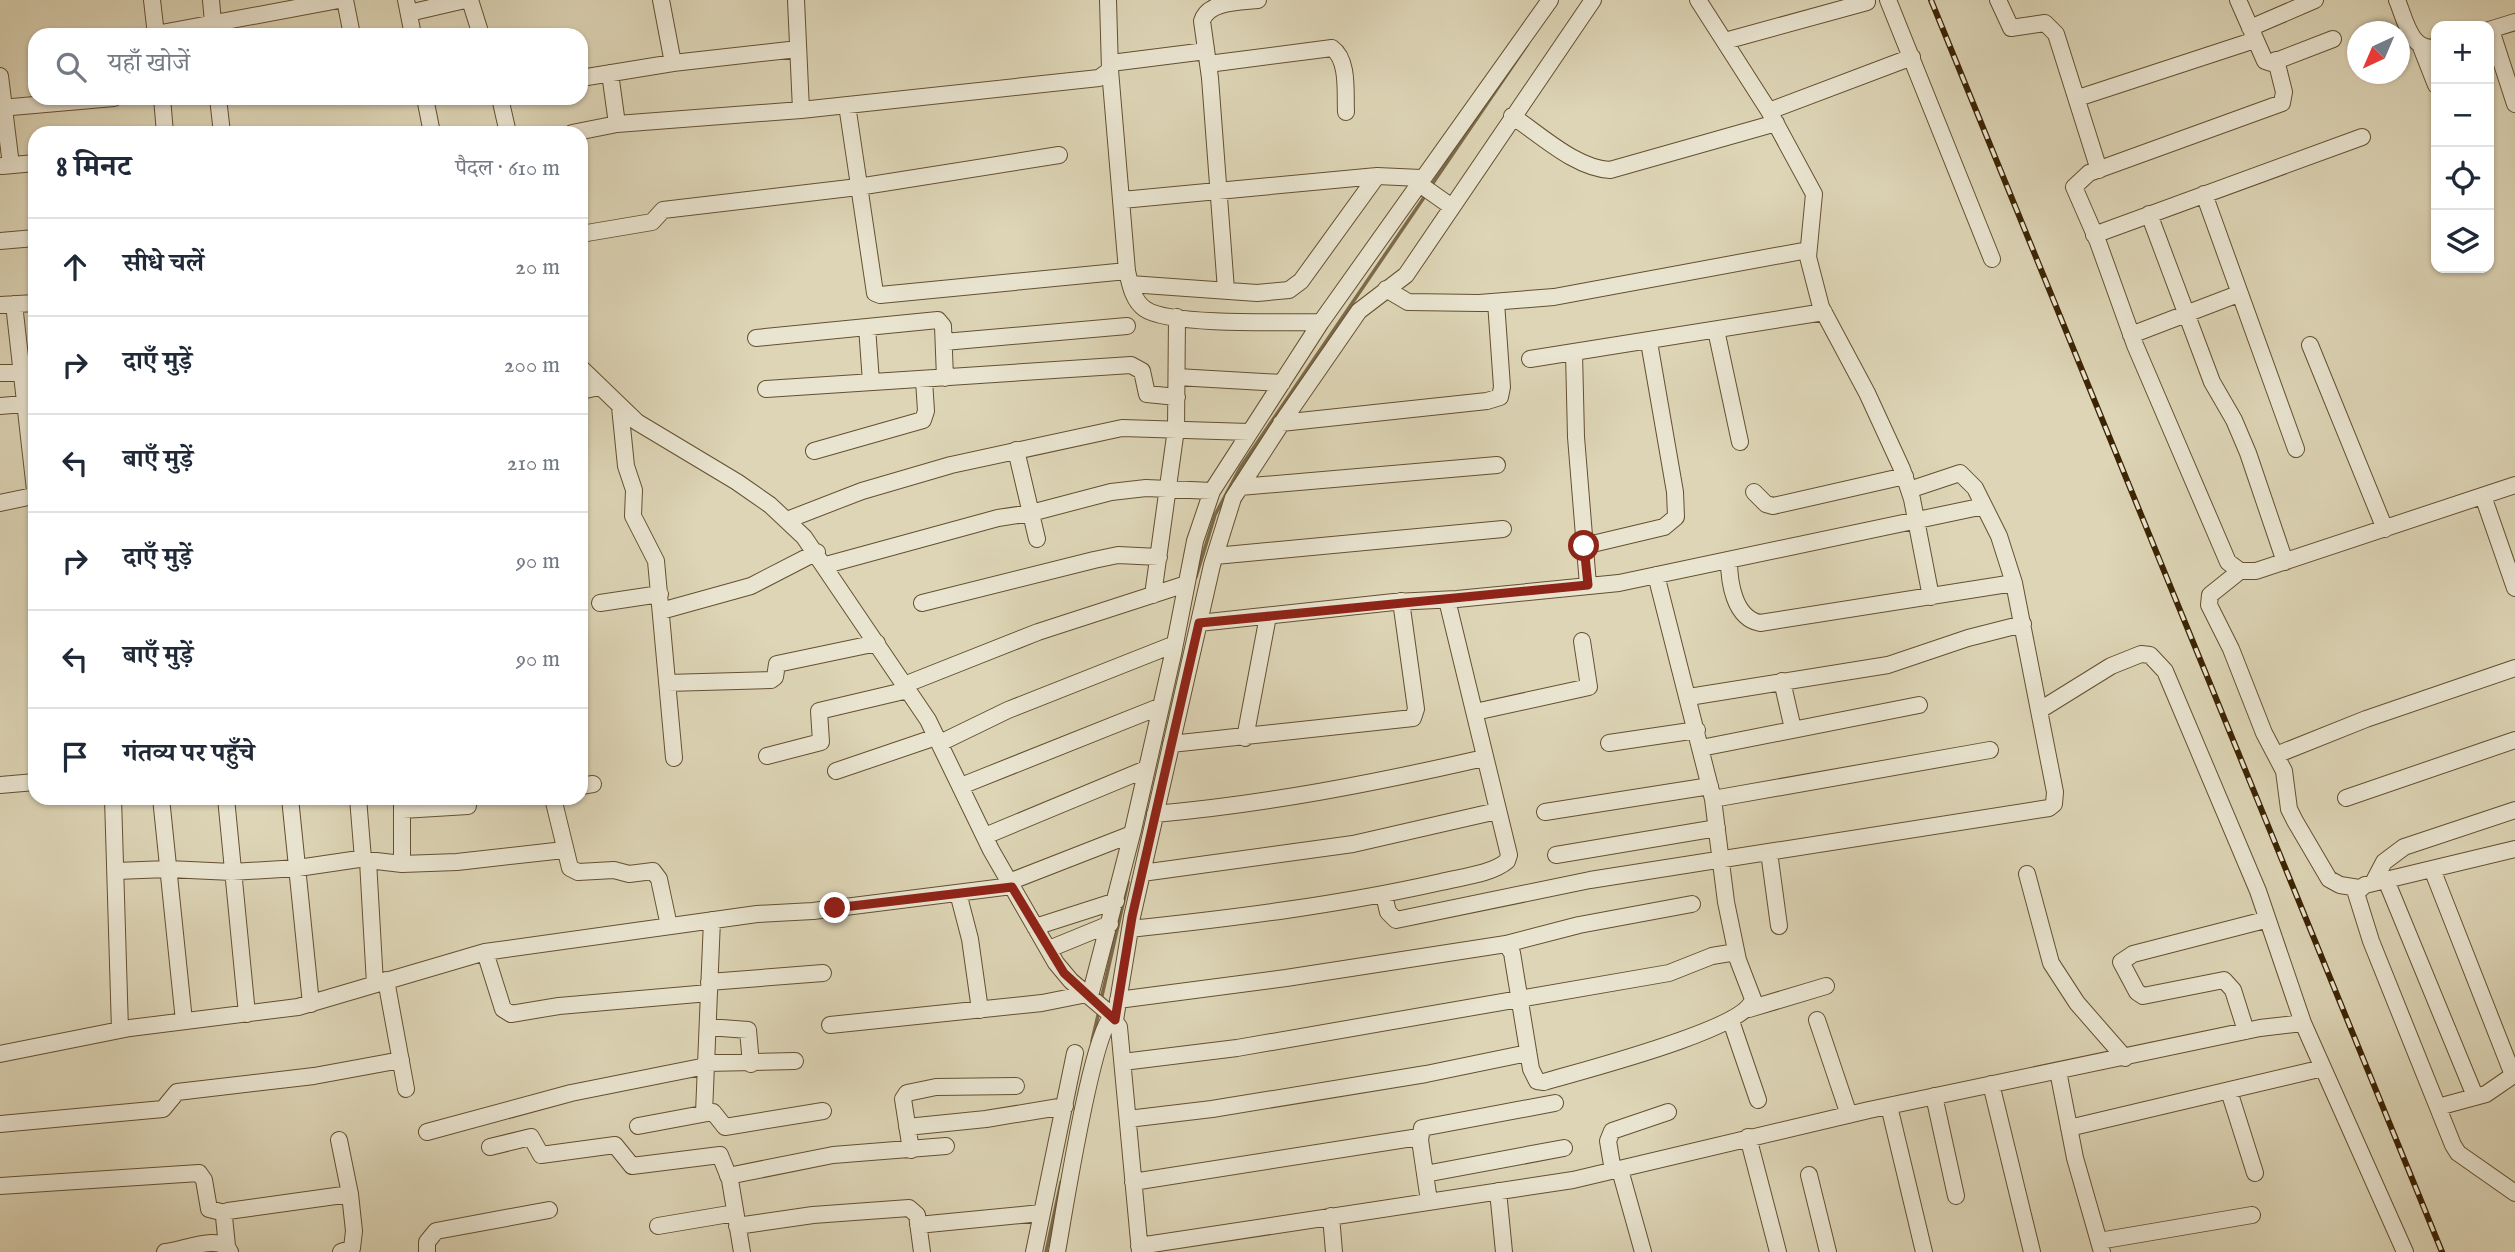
<!DOCTYPE html>
<html lang="hi">
<meta charset="utf-8">
<style>
:root{--surface:#fff;--page:#f6f6f7;--text:#1f2937;--muted:#747a83;--line:#e0e1e3}
body{margin:0;font-family:"IM FELL English","Noto Serif Devanagari",serif;background:var(--page);color:var(--text)}
.controls{position:absolute;right:21px;top:21px;display:grid;overflow:hidden;border-radius:14px;box-shadow:0 2px 5px #0004}
.controls button{width:63px;height:63px;display:grid;place-items:center;padding:0;border:0;border-bottom:2px solid var(--line);background:var(--surface);color:var(--text);font:35px sans-serif}
.compass{position:absolute;left:2347px;top:21px;width:63px;height:63px;border-radius:50%;background:var(--surface);box-shadow:0 2px 5px #0004;rotate:224deg}
.stop{position:absolute;width:21px;height:21px;margin:-16px;border:5px solid #8f2418;border-radius:50%;background:#fff}
.stop.end{background:#8f2418;border-color:#fff;box-shadow:0 2px 7px #0008}
.list{margin:0;padding:0;list-style:none}
h2{display:flex;justify-content:space-between;align-items:center;height:91px;margin:0;padding:0 28px;font-size:30px}
h2 small{font-size:23px;font-weight:400;color:var(--muted)}
.list li{display:grid;grid-template-columns:46px 1fr auto;gap:21px;align-items:center;box-sizing:border-box;height:98px;padding:0 28px;border-top:2px solid var(--line)}
.list b{display:block;font-size:26px;white-space:nowrap}
.list em{font-size:23px;font-style:normal;color:var(--muted)}
.icon{flex:none;width:38px;height:38px;fill:none;stroke:currentColor;stroke-width:2;stroke-linecap:round;stroke-linejoin:round}
.map{position:relative;flex:none;width:2515px;height:1252px;overflow:hidden}
.search{position:absolute;background:var(--surface);box-shadow:0 2px 5px #0004;left:28px;top:28px;width:560px;height:77px;display:flex;align-items:center;gap:18px;box-sizing:border-box;padding:0 24px;border-radius:21px;color:var(--muted);font-size:26px}
.panel{position:absolute;background:var(--surface);box-shadow:0 2px 5px #0004;left:28px;top:126px;width:560px;height:679px;border-radius:21px}
.map>svg:first-child{display:block}
.lines{fill:none;stroke-linecap:round;stroke-linejoin:round}
.stream{stroke:#7c6a4a;stroke-width:3.5}
.minor-casing{stroke:#645030;stroke-width:18}
.minor{stroke:#e9e4d0;stroke-width:16}
.rail-casing{stroke:#3c2403;stroke-width:6}
.rail{stroke:#e9e4d0;stroke-width:3.5;stroke-dasharray:10;stroke-linecap:butt}
.route{stroke:#8f2418;stroke-width:9}
</style>
<div class="map">
<svg width="2515" height="1252" viewBox="0 0 2515 1252">
<rect width="100%" height="100%" fill="#ddd5b6"/>
<filter id="stains"><feTurbulence type="fractalNoise" baseFrequency=".00286" numOctaves="4"/><feColorMatrix values="0 0 0 0 .2 0 0 0 0 .09 0 0 0 0 .02 0 0 0 .5 -.17"/></filter>
<radialGradient id="worn" r=".72"><stop offset=".6" stop-color="#630" stop-opacity="0"/><stop offset="1" stop-color="#630" stop-opacity=".3"/></radialGradient>
<g class="lines">
<path class="stream" d="M 1431,186 L 1527,45
M 1196,577 L 1215,515 L 1240,468 L 1425,196
M 1101,1000 L 1128,882
M 1092,1041 L 1099,1011
M 1046,1252 L 1061,1182"/>
<g class="minor-casing">
<path id="minor" d="M 152,0 L 156,35
M 211,0 L 213,23
M 345,0 L 352,35
M 406,0 L 413,35
M 470,0 L 481,35
M 661,0 L 673,63
M 796,0 L 801,110
M 1698,0 L 1769,111 L 1814,194 L 1808,257 L 1821,307 L 1867,393 L 1902,469 L 1912,499 L 1931,597
M 1888,0 L 1992,259
M 1998,0 L 2011,28 L 2045,23 L 2056,34 L 2099,170
M 2238,0 L 2265,61 L 2271,63 L 2333,39
M 2397,0 C 2405,19 2411,53 2436,47
M 409,13 L 465,0
M 2250,28 L 2315,0
M 2489,30 L 2515,22
M 2491,30 L 2515,104
M 156,34 L 339,0
M 1725,41 L 1867,2
M 2421,47 L 2436,85
M 2276,60 L 2284,92 L 2282,103 L 2089,173 L 2074,187 L 2098,242 L 2135,345 L 2228,562 L 2240,571 L 2256,571 L 2515,485
M 1111,63 L 1206,51
M 1208,64 L 1332,48 C 1349,60 1345,93 1346,112
M 1110,70 L 1127,271 C 1130,284 1133,301 1145,309 C 1169,326 1287,322 1321,322
M 610,73 L 617,124
M 0,76 L 11,165
M 581,78 L 673,63 L 798,49
M 162,98 L 165,133
M 218,98 L 222,133
M 425,98 L 432,133
M 500,98 L 508,133
M 2078,98 L 2255,40
M 847,105 L 875,293 L 880,295 L 1127,271
M 0,108 L 114,98
M 1769,111 L 1912,57
M 1512,116 C 1541,135 1575,168 1610,170 L 1776,123
M 572,133 L 617,124 L 801,110 L 1099,78 L 1110,70 L 1108,0
M 2,166 L 35,163
M 1418,183 L 1452,207
M 2204,194 L 2296,449
M 1122,200 L 1377,176 L 1421,178
M 2149,214 L 2212,382 L 2234,420 L 2248,453 L 2285,562
M 581,234 L 652,222 L 663,210 L 858,187 L 1059,155
M 2094,235 L 2362,137
M 0,241 L 35,238
M 1130,284 L 1257,293 L 1289,290 L 1301,281 L 1377,176
M 1386,289 L 1408,302 L 1479,303 L 1554,297 L 1808,250
M 1226,290 L 1210,78 L 1202,21 C 1208,1 1240,2 1258,0
M 14,304 L 35,490
M 0,305 L 35,303
M 867,327 L 871,382
M 1716,330 L 1740,442
M 2131,335 L 2238,294
M 756,338 L 938,320 L 943,326 L 945,378
M 944,342 L 1127,326
M 2310,345 L 2385,529
M 1574,353 L 1576,437 L 1588,585
M 1530,359 L 1824,312
M 581,368 L 637,422 L 737,482 L 770,505 L 804,537 L 928,720 L 991,850 L 1056,963 L 1071,981 L 1109,1013 L 1119,1027 L 1140,1252
M 0,373 L 35,372
M 1177,377 L 1282,383
M 766,389 L 1131,365 L 1142,371 L 1147,394 L 1177,397
M 581,391 L 599,387
M 0,406 L 24,404
M 620,407 L 626,466 L 634,490 L 633,516 L 656,561 L 674,758
M 1281,423 L 1487,401 L 1500,397 L 1502,387 L 1496,302
M 1016,450 L 1037,539
M 814,451 L 923,420 L 926,411 L 924,380
M 1240,487 L 1497,465
M 1754,492 L 1766,504 L 1773,506 L 1905,476
M 2483,496 L 2515,588
M 0,503 L 33,496 L 35,491
M 787,520 L 862,491 L 951,465 L 1122,428 L 1249,432
M 1584,546 L 1664,527 L 1676,517 L 1675,492 L 1649,342
M 1215,556 L 1503,529
M 1729,560 C 1729,582 1734,618 1760,623 L 2014,583
M 826,565 L 998,518 L 1031,513 L 1111,492 L 1146,488 L 1212,491
M 2240,571 L 2210,595 L 2209,605 L 2231,649 L 2264,733 L 2284,771 L 2289,809 L 2295,821 L 2329,879 L 2340,885 L 2359,888
M 1153,595 L 1176,429 L 1177,317
M 600,603 L 660,594
M 922,603 L 1094,560 L 1118,555 L 1159,557
M 661,611 L 751,586 L 817,552
M 1199,623 L 1394,602 L 1457,599 L 1619,583 L 1984,506
M 1782,681 L 1793,729
M 667,683 L 771,680 L 775,677 L 777,664 L 877,643
M 904,685 L 1038,632 L 1186,584
M 1689,697 L 1888,665 L 1968,638 L 2023,624
M 2040,710 L 2111,666 L 2141,654 L 2150,655 L 2165,671 L 2258,891 L 2303,1023 L 2405,1252
M 1475,712 L 1589,687 L 1582,641
M 1245,738 L 1268,616
M 940,743 L 1008,710 L 1175,644
M 1609,743 L 1697,730
M 1171,744 L 1413,718 L 1416,709 L 1401,601
M 1701,748 L 1919,705
M 2276,755 L 2366,719 L 2515,668
M 767,756 L 821,742 L 819,711 L 908,690
M 836,771 L 936,737
M 0,785 L 35,782
M 581,786 L 593,784
M 961,786 L 1159,707
M 113,798 L 120,1030
M 161,798 L 184,1021
M 226,798 L 247,1014
M 290,798 L 311,1004
M 358,798 L 363,859
M 402,798 L 402,864
M 553,798 L 570,868 L 578,872 L 614,870 L 629,874 L 653,871 L 659,879 L 669,926
M 2346,798 L 2515,740
M 1713,799 L 1990,750
M 402,810 L 468,806
M 1545,812 L 1710,786
M 1155,814 C 1267,804 1375,783 1484,758
M 985,836 L 1146,769
M 2515,849 L 2365,885 L 2356,893 L 2371,941 L 2453,1145 L 2458,1153 L 2515,1193
M 1769,852 L 1779,926
M 1556,855 L 1717,828
M 368,861 L 375,984
M 2432,869 L 2513,1075
M 116,871 L 168,869 L 232,872 L 298,868 L 359,859 L 402,864 L 457,862 L 564,850
M 1142,873 L 1353,844 L 1497,811
M 2027,874 L 2051,963 L 2077,1003 L 2125,1058
M 2386,880 L 2475,1096
M 1009,882 L 1132,834
M 2373,883 L 2384,862 L 2404,847 L 2515,810
M 958,893 L 970,939 L 980,1010
M 1384,895 L 1388,912 L 1396,920 L 1590,880 L 2049,808 L 2054,804 L 2055,792 L 2014,583 L 1999,536 L 1975,488 L 1960,473 L 1909,490
M 1035,927 L 1116,901
M 1130,929 C 1234,918 1339,905 1441,882 C 1461,877 1492,874 1507,861 L 1509,855 L 1447,600
M 1506,944 L 1579,925 L 1692,904
M 1049,949 L 1110,924
M 485,952 L 503,1009 L 511,1014 L 559,1006 L 709,993
M 386,980 L 406,1089
M 709,982 L 823,973
M 1090,996 L 1133,830 L 1173,654 L 1195,541 L 1212,491 L 1321,322 L 1550,0
M 1118,1000 L 1286,978 L 1506,944 L 1512,953 L 1531,1069 L 1537,1081 L 1544,1082 C 1580,1071 1745,1030 1753,999 L 1738,960 L 1726,902 L 1713,799 L 1656,575
M 1749,1009 L 1826,986
M 1115,1020 L 1132,917 L 1212,565 L 1233,498 L 1285,418 L 1359,311 L 1406,275 L 1593,0
M 1817,1020 L 1849,1115
M 1731,1021 L 1758,1100
M 830,1025 L 1042,1003 L 1087,994
M 708,1027 L 748,1030 L 751,1064
M 2246,1031 L 2233,990 L 2224,980 L 2143,996 L 2137,992 L 2121,962 L 2133,954 L 2265,920
M 0,1054 L 130,1028 L 298,1007 L 485,952 L 757,914 L 813,911 L 1012,886
M 1123,1062 L 1237,1048 L 1669,973 L 1712,956 L 1736,952
M 706,1063 L 795,1061
M 2058,1071 L 2075,1158 L 2102,1252
M 1991,1084 L 2032,1252
M 2229,1091 L 2255,1173
M 1934,1096 L 1956,1196
M 1889,1106 L 1924,1252
M 2438,1107 L 2486,1094 L 2515,1074
M 704,1113 L 712,920
M 1128,1119 L 1212,1109 L 1426,1074 L 1528,1053
M 0,1124 L 163,1109 L 177,1092 L 314,1076 L 401,1060
M 638,1126 L 713,1112 L 725,1127 L 823,1111
M 907,1127 L 986,1119 L 1065,1106
M 2069,1128 L 2323,1068
M 427,1132 L 571,1093 L 706,1066
M 1748,1137 L 1778,1252
M 339,1140 L 350,1194 L 354,1231 L 352,1248 L 341,1252
M 490,1147 L 531,1137 L 541,1155 L 615,1145 L 632,1166 L 720,1155 L 730,1180 L 742,1252
M 911,1150 L 903,1099 L 907,1093 L 936,1087 L 1016,1086
M 1620,1170 L 1643,1252
M 1613,1171 L 1608,1141 L 1612,1131 L 1668,1112
M 1425,1174 L 1564,1148
M 1809,1175 L 1828,1252
M 728,1176 L 833,1155 L 946,1146
M 1133,1182 L 1419,1137
M 0,1186 L 199,1173 L 204,1180 L 209,1209 L 225,1213
M 1498,1191 L 1504,1252
M 1429,1201 L 1420,1140 L 1422,1128 L 1555,1103
M 1331,1216 L 1334,1252
M 918,1225 L 1041,1213
M 658,1226 L 735,1213
M 737,1226 L 813,1215 L 909,1208 L 917,1215 L 922,1252
M 2099,1241 L 2252,1215
M 227,1246 L 224,1217 L 228,1211 L 350,1194
M 1139,1246 L 1573,1180 L 1869,1110 L 2260,1028 L 2303,1023
M 165,1252 C 182,1251 221,1232 230,1252
M 427,1252 L 427,1242 L 436,1231 L 549,1210
M 1034,1252 L 1075,1053
M 1057,1252 C 1064,1213 1091,1037 1112,1016"/>
</g>
<use href="#minor" class="minor"/>
<g class="rail-casing">
<path id="rail" d="M 1931,0 L 2442,1252"/>
</g>
<use href="#rail" class="rail"/>
</g>
<g class="lines">
<path class="route" d="M 835,908 L 1012,887 L 1064,973 L 1115,1020 L 1132,917 L 1199,623 L 1588,585 L 1584,546"/>
</g>
<rect width="100%" height="100%" filter="url(#stains)"/>
<rect width="100%" height="100%" fill="url(#worn)"/>
</svg>
<div class="controls">
<button>+</button>
<button>−</button>
<button><svg class="icon" aria-label="locate" viewBox="0 0 24 24"><circle cx="12" cy="12" r="6"/><path d="M12 2v4M12 18v4M2 12h4M18 12h4"/></svg></button>
<button><svg class="icon" aria-label="layers" viewBox="0 0 24 24"><path d="M12 4l9 5-9 5-9-5zM3 14l9 5 9-5"/></svg></button>
</div>
<svg class="compass" viewBox="-18 -18 36 36"><path d="M0-13l5 13h-10z" fill="#e53935"/><path d="M0 13l5-13h-10z" fill="#747a83"/></svg>
<div class="stop" style="left:1584px;top:546px"></div>
<div class="stop end" style="left:835px;top:908px"></div>
<div class="search"><svg class="icon" aria-label="search" viewBox="0 0 24 24"><circle cx="10" cy="10" r="6"/><path d="M15 15l6 6"/></svg>यहाँ खोजें</div>
<section class="panel">
<h2>8 मिनट<small>पैदल · 610 m</small></h2>
<ul class="list">
<li><svg class="icon" aria-label="ahead" viewBox="0 0 24 24"><path d="M12 20V5M6 11l6-6 6 6"/></svg><div><b>सीधे चलें</b></div><em>20 m</em></li>
<li><svg class="icon" aria-label="right" viewBox="0 0 24 24"><path d="M7 20v-9h11M14 6l5 5-5 5"/></svg><div><b>दाएँ मुड़ें</b></div><em>200 m</em></li>
<li><svg class="icon" aria-label="left" viewBox="0 0 24 24"><path d="M17 20v-9H6M10 6l-5 5 5 5"/></svg><div><b>बाएँ मुड़ें</b></div><em>210 m</em></li>
<li><svg class="icon" aria-label="right" viewBox="0 0 24 24"><path d="M7 20v-9h11M14 6l5 5-5 5"/></svg><div><b>दाएँ मुड़ें</b></div><em>90 m</em></li>
<li><svg class="icon" aria-label="left" viewBox="0 0 24 24"><path d="M17 20v-9H6M10 6l-5 5 5 5"/></svg><div><b>बाएँ मुड़ें</b></div><em>90 m</em></li>
<li><svg class="icon" aria-label="arrive" viewBox="0 0 24 24"><path d="M6 21V4h12l-3 4 3 4H6"/></svg><div><b>गंतव्य पर पहुँचे</b></div></li>
</ul>
</section>
</div>
